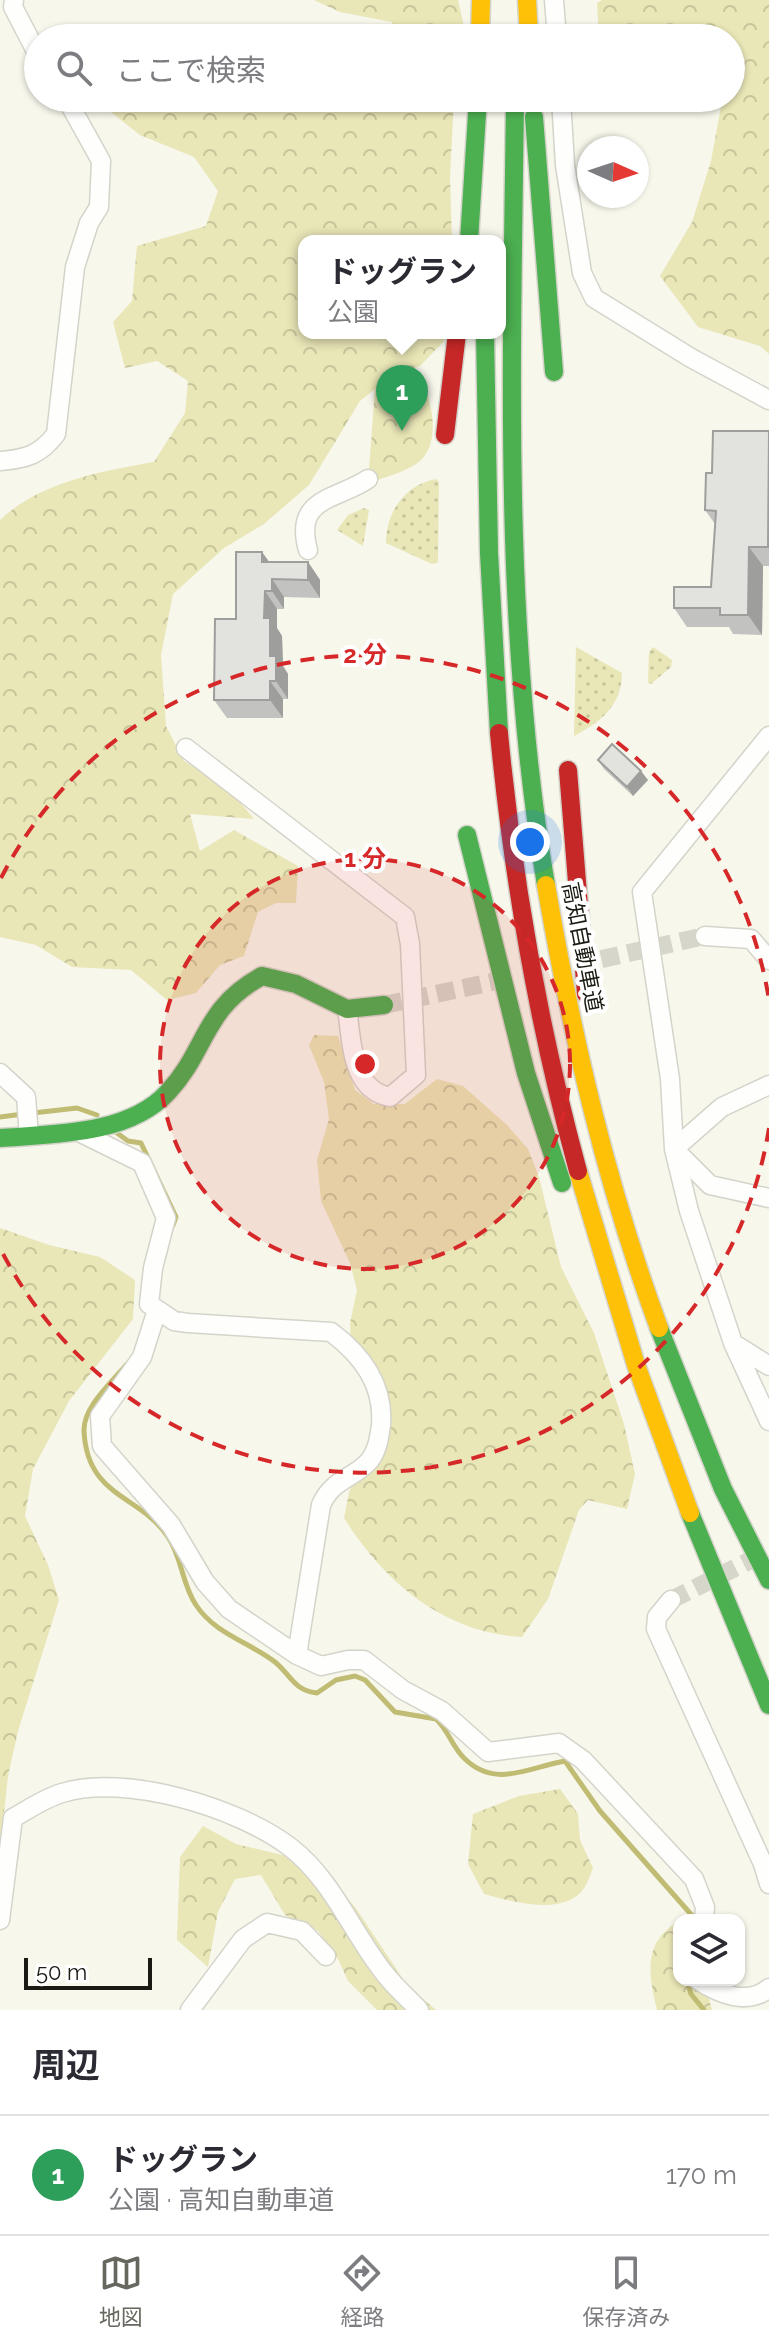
<!DOCTYPE html>
<html lang="ja">
<meta charset="utf-8">
<style>
:root{--surface:#fff;--page:#f2f2f3;--text:#2b2b33;--muted:#7c7c81;--line:#e1e1e2;--accent:#67675f}
body{margin:0;font-family:Raleway,"Noto Sans JP",sans-serif;background:var(--page);color:var(--text)}
.controls{position:absolute;right:24px;bottom:24px;display:grid;overflow:hidden;border-radius:16px;box-shadow:0 2px 6px #0004}
.controls button{width:72px;height:72px;display:grid;place-items:center;padding:0;border:0;border-bottom:2px solid var(--line);background:var(--surface);color:var(--text);font:40px sans-serif}
.compass{position:absolute;left:577px;top:136px;width:72px;height:72px;border-radius:50%;background:var(--surface);box-shadow:0 2px 6px #0004;rotate:93deg}
.scale{position:absolute;left:24px;bottom:20px;width:128px;box-sizing:border-box;padding-left:8px;border:4px solid #1a1a13;border-top:0;font-size:22px;line-height:28px;white-space:nowrap;color:#1a1a13;-webkit-text-stroke:6px #fff;paint-order:stroke}
.you{position:absolute;left:530px;top:842px;width:28px;height:28px;margin:-20px;border:6px solid #fff;border-radius:50%;background:#1a73e8;box-shadow:0 0 0 12px #1a73e833}
.badge{display:grid;place-items:center;width:52px;height:52px;border-radius:50%;background:var(--accent);color:#fff;font-size:26px;font-weight:700}
.pin{position:absolute;translate:-50% -66px;filter:drop-shadow(0 2px 4px #0008)}
.pin::after{content:'';position:absolute;top:42px;width:28px;height:24px;background:inherit;clip-path:polygon(0 0,100% 0,50% 100%)}
.popup{position:absolute;left:298px;top:235px;width:208px;height:104px;box-sizing:border-box;display:grid;place-content:center;border-radius:16px;background:var(--surface);filter:drop-shadow(0 2px 6px #0005);font-size:26px;white-space:nowrap;color:var(--muted)}
.popup b{font-size:30px;color:var(--text)}
.popup::after{content:'';position:absolute;left:50%;top:100%;margin-left:-16px;border:16px solid transparent;border-top-color:var(--surface)}
.list{margin:0;padding:0;list-style:none}
h2{display:flex;justify-content:space-between;align-items:center;height:104px;margin:0;padding:0 32px;font-size:34px}
h2 small{font-size:26px;font-weight:400;color:var(--muted)}
.list li{display:grid;grid-template-columns:52px 1fr auto;gap:24px;align-items:center;box-sizing:border-box;height:120px;padding:0 32px;border-top:2px solid var(--line)}
.list b{display:block;font-size:30px;white-space:nowrap}
.list p{margin:0;font-size:26px;white-space:nowrap;color:var(--muted)}
.list em{font-size:26px;font-style:normal;color:var(--muted)}
.icon{flex:none;width:44px;height:44px;fill:none;stroke:currentColor;stroke-width:2;stroke-linecap:round;stroke-linejoin:round}
.map{position:relative;flex:none;width:769px;height:2010px;overflow:hidden}
.search{position:absolute;background:var(--surface);box-shadow:0 2px 6px #0004;left:24px;right:24px;top:24px;height:88px;display:flex;align-items:center;gap:20px;box-sizing:border-box;padding:0 28px;border-radius:44px;color:var(--muted);font-size:30px}
.sheet{height:224px;background:var(--surface)}
nav{display:flex;justify-content:space-around;align-items:center;box-sizing:border-box;height:112px;border-top:2px solid var(--line);background:var(--surface);font-size:22px;color:var(--muted)}
nav a{display:grid;justify-items:center;gap:4px}
nav .on{color:var(--accent)}
.map>svg:first-child{display:block}
.grass{fill:url(#grass-dots)}
.forest{fill:url(#forest-crowns)}
.lines{fill:none;stroke-linecap:round;stroke-linejoin:round}
.stream{stroke:#c1bc73;stroke-width:5}
.street-tunnel{stroke:#d6d6cb;stroke-width:18;stroke-dasharray:18 9;stroke-linecap:butt}
.street-casing{stroke:#d4d4cb;stroke-width:21}
.fast-casing{stroke:#d4d4cb;stroke-width:21}
.slow-casing{stroke:#d4d4cb;stroke-width:21}
.jam-casing{stroke:#d4d4cb;stroke-width:21}
.street{stroke:#fefefc;stroke-width:18}
.fast{stroke:#4caf50;stroke-width:18}
.slow{stroke:#ffc107;stroke-width:18}
.jam{stroke:#c62828;stroke-width:18}
.wall{fill:#c2c2c0}
.shaded-wall{fill:#9e9e9c}
.building{fill:#e2e2df;stroke:#9e9e9c;stroke-width:2}
.ring{fill:none;stroke:#d62828;stroke-width:4;stroke-dasharray:14 10}
.labels{text-anchor:middle;dominant-baseline:central;stroke-width:8;stroke-linejoin:round;paint-order:stroke}
.street-label{font-size:22px;fill:#1a1a13;stroke:#fff}
.centre{fill:#d62828;stroke:#fff;stroke-width:4}
.ring-label{font-size:24px;text-anchor:middle;font-weight:bold;fill:#d62828;stroke:#fff;stroke-width:8;stroke-linejoin:round;paint-order:stroke}
</style>
<div class="map">
<svg width="769" height="2010" viewBox="0 0 769 2010">
<defs>
<pattern id="grass-dots" width="8" height="8" patternUnits="userSpaceOnUse" patternTransform="scale(2)"><rect width="8" height="8" fill="#e9e6b7"/><path d="M2 2h.1M6 6h.1" fill="none" stroke="#c7c59c" stroke-width="1.8" stroke-linecap="round"/></pattern>
<pattern id="forest-crowns" width="20" height="18" patternUnits="userSpaceOnUse" patternTransform="scale(2)"><rect width="20" height="18" fill="#e9e6b7"/><path d="M2 6a3 3 0 1 1 6 0M12 15a3 3 0 1 1 6 0" fill="none" stroke="#c7c59c"/></pattern>
</defs>
<rect width="100%" height="100%" fill="#f7f7ec"/>
<path class="grass" d="M 436,479 L 439,482 L 438,562 L 432,564 L 386,543 C 386,513 404,485 436,479 Z
M 364,508 L 369,510 L 363,546 L 337,530 L 348,515 Z
M 576,647 L 622,673 C 622,705 601,722 574,736 Z
M 653,647 L 672,660 L 671,667 L 651,684 L 648,683 L 649,652 Z"/>
<path class="forest" d="M 314,0 L 458,0 L 465,31 L 422,26 L 422,38 L 393,38 L 392,22 L 340,12 Z
M 602,0 L 769,0 L 769,354 L 760,346 L 698,327 L 660,276 L 692,222 L 711,161 L 722,101 L 715,98 L 731,98 L 731,38 L 599,38 L 597,3 Z
M 132,33 L 229,33 L 279,38 L 127,38 Z
M 99,98 L 454,98 L 450,177 L 452,241 L 304,241 L 304,333 L 445,333 L 445,340 L 420,366 L 393,374 L 385,381 L 421,381 C 434,403 441,448 416,464 C 402,473 383,478 368,483 L 375,389 L 360,401 L 309,485 L 264,524 L 224,548 L 173,594 L 161,655 L 166,726 L 184,761 L 228,788 L 254,819 L 190,814 L 200,851 L 234,830 L 298,866 L 296,903 L 276,903 L 258,912 L 244,956 L 220,965 L 196,993 L 167,1000 L 131,970 L 72,967 L 36,945 L 0,937 L 0,520 C 40,482 102,471 154,462 L 185,413 L 188,381 L 157,361 L 125,368 L 113,322 L 132,301 L 137,246 L 206,226 L 218,191 L 194,157 L 140,135 L 98,102 Z
M 314,1035 L 338,1036 L 355,1090 L 374,1104 L 405,1104 L 437,1079 L 463,1086 L 507,1125 L 528,1149 L 539,1177 L 561,1267 L 594,1333 L 624,1424 L 635,1474 L 627,1509 L 588,1500 L 579,1510 L 548,1599 L 522,1637 C 444,1633 384,1582 344,1518 L 349,1492 L 377,1429 L 378,1391 L 352,1365 L 350,1323 L 357,1290 L 350,1263 L 321,1201 L 317,1160 L 329,1119 L 324,1082 L 309,1045 Z
M 0,1228 L 49,1245 L 100,1257 L 135,1280 L 133,1319 L 69,1401 L 33,1469 L 25,1516 L 48,1565 L 59,1600 L 18,1731 L 8,1776 L 0,1849 Z
M 560,1789 L 578,1814 L 580,1840 L 593,1868 C 590,1875 587,1885 582,1891 C 561,1916 509,1901 484,1894 L 468,1864 L 473,1814 L 519,1796 Z
M 203,1826 L 236,1844 L 299,1859 L 325,1875 L 355,1907 L 407,1985 L 436,2010 L 377,2010 L 348,1981 L 339,1961 L 318,1931 L 285,1915 L 261,1875 L 235,1879 L 218,1912 L 208,1967 L 177,1940 L 180,1857 Z
M 679,1921 L 679,1980 L 704,1980 L 712,2010 L 657,2010 C 648,1973 643,1942 679,1921 Z"/>
<g class="lines">
<path class="stream" d="M 33,1113 L 77,1108 L 97,1115
M 0,1117 L 23,1114
M 113,1130 L 128,1141 L 141,1143 L 176,1217 L 173,1225
M 126,1365 C 112,1382 83,1407 84,1431 C 87,1498 141,1495 168,1537 C 182,1557 182,1585 196,1605 C 215,1634 249,1642 275,1662 C 291,1675 293,1690 317,1693 L 336,1680 L 355,1676 L 365,1680 L 395,1712 L 436,1719 C 449,1731 452,1747 465,1759 C 496,1789 530,1767 565,1761 L 600,1811 L 696,1920
M 687,1980 L 691,1994 L 704,2010"/>
<path class="street-tunnel" d="M 575,965 L 705,936
M 384,1005 L 511,978
M 671,1600 L 763,1554"/>
<g class="street-casing">
<path id="street" d="M 14,0 L 13,7 L 38,55
M 554,0 L 557,38
M 561,98 L 565,165 L 582,273 L 594,298 L 691,358 L 769,400
M 0,461 C 26,459 40,455 56,434 L 75,267 L 89,223 L 99,207 L 101,161 L 66,98
M 308,550 C 293,497 337,500 368,479
M 769,736 L 642,892 L 670,1079 L 674,1149 L 689,1211 L 733,1343 L 769,1421
M 186,748 L 405,917 L 410,944 L 416,1075 L 390,1097 C 351,1090 352,1042 347,1009
M 705,936 L 751,939 L 769,960
M 0,1073 L 26,1097 L 29,1136
M 79,1132 L 142,1163 L 166,1218 L 153,1268 L 149,1304 L 174,1321 L 188,1323 L 331,1332 C 363,1356 384,1385 381,1425 C 379,1438 378,1449 370,1460 C 354,1479 333,1478 321,1505 L 297,1655
M 674,1149 L 722,1107 L 769,1085
M 674,1149 L 710,1185 L 769,1198
M 157,1310 L 142,1357 L 100,1416 L 102,1446 L 171,1525 L 205,1582 L 229,1609 L 297,1655 L 321,1666 L 348,1660 L 364,1660 L 403,1690 L 442,1711 L 488,1752 L 559,1743 L 583,1760 L 694,1879 L 705,1907 L 704,1920
M 733,1343 L 769,1366
M 671,1600 L 657,1617 L 656,1629 L 763,1864 L 769,1884
M 0,1920 L 13,1818 C 29,1809 45,1798 62,1793 C 125,1773 239,1808 290,1847 C 333,1880 352,1933 385,1974 C 395,1987 408,1998 419,2010
M 698,1980 C 718,1994 748,2006 769,1988
M 190,2010 L 243,1939 L 267,1923 L 302,1931 L 326,1956"/>
</g>
<g class="fast-casing">
<path id="fast" d="M 515,98 C 512,359 502,627 546,885
M 534,117 L 554,372
M 469,241 L 478,98
M 485,333 L 489,553 L 499,733
M 467,835 L 526,1073 L 562,1183
M 0,1138 C 53,1134 129,1135 168,1092 C 208,1049 202,1009 262,976 L 296,984 L 347,1009 L 384,1005
M 659,1328 L 723,1489 L 769,1580
M 690,1513 L 769,1705"/>
</g>
<g class="slow-casing">
<path id="slow" d="M 527,0 L 529,38
M 480,38 L 481,0
M 546,885 C 572,1036 606,1184 659,1328
M 578,1171 L 636,1365 L 690,1513"/>
</g>
<g class="jam-casing">
<path id="jam" d="M 445,435 L 457,333
M 499,733 C 513,881 539,1028 578,1171
M 568,770 L 586,994"/>
</g>
<use href="#street" class="street"/>
<use href="#fast" class="fast"/>
<use href="#slow" class="slow"/>
<use href="#jam" class="jam"/>
</g>
<path class="wall" d="M 769,431 L 769,566 L 763,566 L 762,635 L 733,634 L 729,627 L 687,627 L 674,608 L 711,587 L 715,524 L 705,510 L 712,473 Z
M 262,552 L 269,562 L 308,562 L 320,580 L 320,598 L 284,597 L 284,609 L 277,609 L 277,628 L 282,636 L 283,666 L 288,674 L 288,699 L 283,699 L 283,718 L 227,718 L 214,700 L 236,619 Z
M 598,760 L 648,780 L 633,796 L 604,769 Z"/>
<path class="shaded-wall" d="M 749,547 L 763,566 L 762,635 L 748,615 Z
M 262,552 L 275,570 L 275,580 L 262,562 Z
M 308,562 L 320,580 L 320,598 L 308,580 Z
M 272,579 L 284,597 L 284,609 L 272,591 Z
M 265,591 L 277,609 L 277,628 L 282,636 L 283,666 L 288,674 L 288,699 L 276,681 L 270,656 L 264,618 Z
M 270,681 L 283,699 L 283,718 L 270,700 Z
M 641,771 L 648,780 L 633,796 L 627,787 Z"/>
<path class="building" d="M 713,431 L 769,431 L 768,547 L 749,547 L 748,615 L 720,615 L 720,608 L 674,608 L 674,587 L 711,587 L 716,511 L 705,510 L 706,473 L 712,473 Z
M 236,552 L 262,552 L 262,562 L 308,562 L 308,580 L 272,579 L 272,591 L 265,591 L 264,618 L 270,618 L 270,656 L 276,656 L 276,681 L 270,681 L 270,700 L 214,700 L 215,619 L 236,619 Z
M 612,744 L 641,771 L 627,787 L 598,760 Z"/>
<circle cx="365" cy="1064" r="205" fill="#d62828" fill-opacity=".12"/>
<g class="ring">
<circle cx="365" cy="1064" r="205"/>
<path d="M769 1128A409 409 0 0 1 1 1250M1 878A409 409 0 0 1 769 1000"/>
</g>
<g class="labels">
<g class="street-label">
<text transform="translate(583 947) rotate(79)">高知自動車道</text>
</g>
</g>
<circle cx="365" cy="1064" r="12" class="centre"/>
<g class="ring-label">
<text x="365" y="663">2 分</text>
<text x="365" y="867">1 分</text>
</g>
</svg>
<div class="controls">
<button><svg class="icon" aria-label="layers" viewBox="0 0 24 24"><path d="M12 4l9 5-9 5-9-5zM3 14l9 5 9-5"/></svg></button>
</div>
<svg class="compass" viewBox="-18 -18 36 36"><path d="M0-13l5 13h-10z" fill="#e53935"/><path d="M0 13l5-13h-10z" fill="#7c7c81"/></svg>
<div class="scale">50 m</div>
<div class="you"></div>
<div class="pin badge" style="left:402px;top:431px;background:#2e9e5b">1</div>
<div class="popup"><b>ドッグラン</b>公園</div>
<div class="search"><svg class="icon" aria-label="search" viewBox="0 0 24 24"><circle cx="10" cy="10" r="6"/><path d="M15 15l6 6"/></svg>ここで検索</div>
</div>
<section class="sheet">
<h2>周辺<small></small></h2>
<ul class="list">
<li><span class="badge" style="background:#2e9e5b">1</span><div><b>ドッグラン</b><p>公園 · 高知自動車道</p></div><em>170 m</em></li>
</ul>
</section>
<nav>
<a class="on"><svg class="icon" aria-label="map" viewBox="0 0 24 24"><path d="M3 6l6-2 6 2 6-2v14l-6 2-6-2-6 2zM9 4v14M15 6v14"/></svg>地図</a>
<a><svg class="icon" aria-label="directions" viewBox="0 0 24 24"><path d="M12 3l9 9-9 9-9-9zM9 14v-3h6M13 9l2 2-2 2"/></svg>経路</a>
<a><svg class="icon" aria-label="saved" viewBox="0 0 24 24"><path d="M7 4h10v16l-5-4-5 4z"/></svg>保存済み</a>
</nav>
